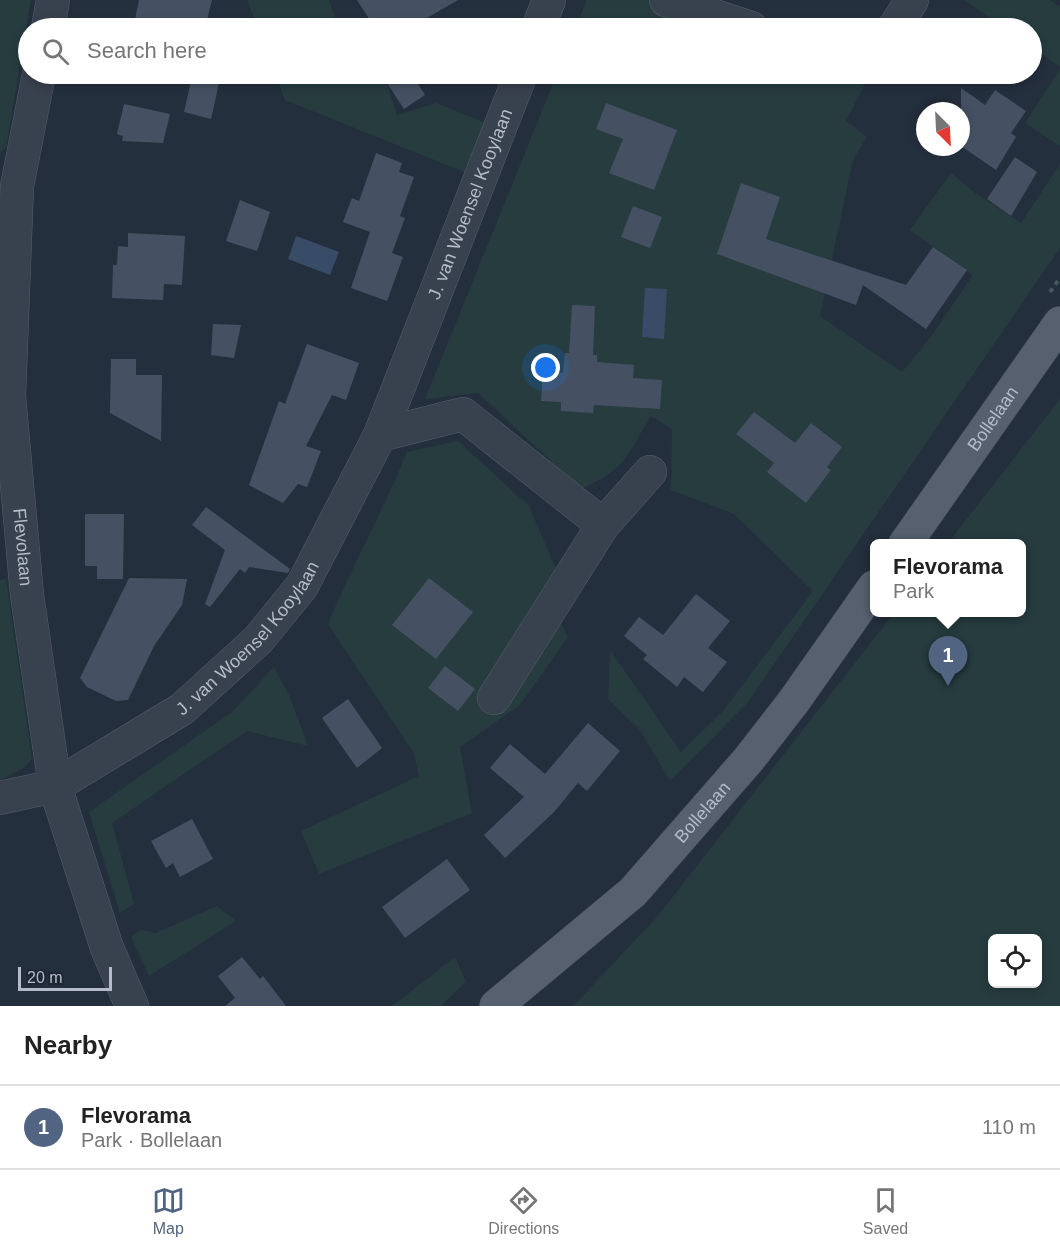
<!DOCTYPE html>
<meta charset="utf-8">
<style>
:root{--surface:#fff;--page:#f6f6f6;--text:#222;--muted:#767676;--line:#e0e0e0;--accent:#516482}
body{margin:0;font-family:Arial,sans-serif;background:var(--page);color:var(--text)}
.controls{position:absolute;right:18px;bottom:18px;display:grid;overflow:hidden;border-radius:9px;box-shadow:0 3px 9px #0003}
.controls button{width:54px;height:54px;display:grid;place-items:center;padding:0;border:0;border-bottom:2px solid var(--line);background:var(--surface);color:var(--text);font:30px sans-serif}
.compass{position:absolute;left:916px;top:102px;width:54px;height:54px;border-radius:50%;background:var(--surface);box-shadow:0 3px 9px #0003;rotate:156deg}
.scale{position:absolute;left:18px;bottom:15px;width:94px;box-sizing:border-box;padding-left:6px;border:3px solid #b4bcc9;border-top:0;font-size:16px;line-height:21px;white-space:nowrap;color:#b4bcc9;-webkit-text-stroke:4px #1d2633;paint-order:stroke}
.you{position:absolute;left:546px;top:368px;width:21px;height:21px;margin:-15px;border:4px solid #fff;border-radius:50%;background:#1a73e8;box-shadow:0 0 0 9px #1a73e833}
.badge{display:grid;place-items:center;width:39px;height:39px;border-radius:50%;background:var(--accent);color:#fff;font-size:20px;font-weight:700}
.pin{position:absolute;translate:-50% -50px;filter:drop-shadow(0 2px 3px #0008)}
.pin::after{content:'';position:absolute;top:32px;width:21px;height:18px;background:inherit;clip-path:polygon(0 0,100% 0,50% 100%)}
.popup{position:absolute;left:870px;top:539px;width:156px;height:78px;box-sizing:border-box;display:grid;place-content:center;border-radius:9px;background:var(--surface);filter:drop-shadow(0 2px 4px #0005);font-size:20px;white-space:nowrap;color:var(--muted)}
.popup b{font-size:22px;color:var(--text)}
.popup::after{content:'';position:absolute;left:50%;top:100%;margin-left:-12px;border:12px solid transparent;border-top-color:var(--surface)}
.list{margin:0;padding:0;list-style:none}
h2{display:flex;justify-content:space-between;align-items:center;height:78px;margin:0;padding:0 24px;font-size:26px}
h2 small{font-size:20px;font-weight:400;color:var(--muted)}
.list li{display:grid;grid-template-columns:39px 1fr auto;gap:18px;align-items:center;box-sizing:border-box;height:84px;padding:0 24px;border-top:2px solid var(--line)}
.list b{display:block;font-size:22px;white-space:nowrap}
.list p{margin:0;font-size:20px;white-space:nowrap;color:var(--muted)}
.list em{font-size:20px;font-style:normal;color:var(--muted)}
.icon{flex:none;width:33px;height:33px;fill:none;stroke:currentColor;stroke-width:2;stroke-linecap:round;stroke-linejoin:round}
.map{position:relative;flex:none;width:1060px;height:1006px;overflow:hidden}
.search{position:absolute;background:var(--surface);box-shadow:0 3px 9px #0003;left:18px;right:18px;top:18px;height:66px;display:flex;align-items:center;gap:15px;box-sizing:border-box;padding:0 21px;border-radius:33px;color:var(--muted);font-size:22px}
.sheet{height:162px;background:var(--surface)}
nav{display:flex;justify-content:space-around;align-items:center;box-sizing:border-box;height:84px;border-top:2px solid var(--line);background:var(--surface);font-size:16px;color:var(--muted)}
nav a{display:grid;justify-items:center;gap:3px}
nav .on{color:var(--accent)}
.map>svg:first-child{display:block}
.green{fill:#263c3f;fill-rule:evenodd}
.water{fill:#394c67}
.building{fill:#455162}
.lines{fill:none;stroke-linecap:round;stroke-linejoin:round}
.minor-casing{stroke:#565f6c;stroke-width:34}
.major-casing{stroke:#414a57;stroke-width:34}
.path{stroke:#44595c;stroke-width:4;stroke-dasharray:4.5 4.5;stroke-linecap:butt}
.minor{stroke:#38414e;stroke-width:33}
.major{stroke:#56606e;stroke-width:33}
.labels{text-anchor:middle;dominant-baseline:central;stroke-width:5;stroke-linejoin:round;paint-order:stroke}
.street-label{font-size:18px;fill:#b4bcc9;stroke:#1d2633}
</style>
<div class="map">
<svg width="1060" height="1006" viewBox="0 0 1060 1006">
<rect width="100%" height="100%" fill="#242f3e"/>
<path class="green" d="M 0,0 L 31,0 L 6,147 L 0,153 Z
M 247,0 L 329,0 L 339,28 L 258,28 Z
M 587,0 L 695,0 L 783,28 L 575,28 Z
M 964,0 L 1050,0 L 1060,7 L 1060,67 L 1032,47 L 1032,28 L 1005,28 Z
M 1060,69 L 1060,146 L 1025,123 Z
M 275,74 L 364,74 L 386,82 L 397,115 L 436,103 L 493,126 L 474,176 L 285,100 Z
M 557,74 L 870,74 L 846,121 L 867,137 L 853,160 L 820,316 L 902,372 L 930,338 L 973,275 L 910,230 L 951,173 L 975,193 L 1021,223 L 1060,164 L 1060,248 L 748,702 L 670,781 L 640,730 L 608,699 L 610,650 L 681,752 L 724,710 L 813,591 L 734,514 L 671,490 L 672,429 L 651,416 C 626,456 628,468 581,489 L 478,393 L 425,399 Z
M 1060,399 L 1060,1006 L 573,1006 L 657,917 L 894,613 L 1022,612 L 1022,544 L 948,543 ZM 992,938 L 1038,938 L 1038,984 L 992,984 Z
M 458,441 L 529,506 L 559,576 L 556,614 L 568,637 L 520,705 L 460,747 L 472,813 L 319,874 L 301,831 L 419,776 L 414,753 L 328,624 C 352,566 383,511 407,452 Z
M 6,579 L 32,759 L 24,768 L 0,780 L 0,580 Z
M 274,667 L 289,695 L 308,746 L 247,731 L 112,823 L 134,904 L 120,913 L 89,812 L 232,712 Z
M 217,906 L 236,921 L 149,976 L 131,937 L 141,930 L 156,933 Z
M 455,957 L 466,982 L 441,1006 L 392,1006 Z"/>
<path class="water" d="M 296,236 L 339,252 L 330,275 L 288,259 Z
M 645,288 L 667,289 L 664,339 L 642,337 Z"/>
<path class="building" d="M 139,0 L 212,0 L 205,28 L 136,28 L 137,25 L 134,24 Z
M 357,0 L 458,0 L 410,28 L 375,28 Z
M 381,74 L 412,74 L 425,95 L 404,109 Z
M 192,77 L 219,83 L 211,119 L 184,112 Z
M 961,88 L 985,105 L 995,90 L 1026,111 L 1011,133 L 1016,137 L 996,170 L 961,146 Z
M 606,103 L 677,130 L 654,190 L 609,173 L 623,139 L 596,129 Z
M 124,104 L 170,114 L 163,143 L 122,141 L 123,136 L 117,134 Z
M 376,153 L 402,163 L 399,172 L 414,177 L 400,216 L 405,218 L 392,253 L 403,257 L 387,301 L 351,288 L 370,232 L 343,222 L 352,198 L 359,201 Z
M 1015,157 L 1037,172 L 1011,216 L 987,199 Z
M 741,183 L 780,197 L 766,239 L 906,285 L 933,247 L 967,270 L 926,329 L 863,285 L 856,305 L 717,254 Z
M 240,200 L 270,212 L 257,251 L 226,241 Z
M 633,206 L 662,217 L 650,248 L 621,237 Z
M 128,233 L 185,236 L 182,285 L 164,284 L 163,300 L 112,298 L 113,265 L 117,265 L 118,246 L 128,247 Z
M 572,305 L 595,306 L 593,355 L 597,355 L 597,362 L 634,365 L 633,378 L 662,380 L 660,409 L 594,405 L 593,413 L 561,411 L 561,402 L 541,401 L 543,371 L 563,373 L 565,353 L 569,353 Z
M 213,324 L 241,325 L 234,358 L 211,355 Z
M 307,344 L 359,363 L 346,400 L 332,395 L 306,446 L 321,451 L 307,487 L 298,484 L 283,503 L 249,485 L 279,401 L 285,404 Z
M 111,359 L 136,359 L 136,375 L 162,375 L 161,441 L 110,413 Z
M 754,412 L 795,443 L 811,423 L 842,447 L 827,467 L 831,470 L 806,503 L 767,472 L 774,463 L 736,434 Z
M 206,507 L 290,569 L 288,573 L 249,567 L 245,573 L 240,569 L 210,607 L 205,604 L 225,550 L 192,525 Z
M 85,514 L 124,514 L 123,579 L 97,579 L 97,566 L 85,566 Z
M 129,578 L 187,579 L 182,605 L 154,646 L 128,700 L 116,701 L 87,687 L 80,678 Z
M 429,578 L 473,612 L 436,659 L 392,625 Z
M 696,594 L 730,621 L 708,648 L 727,662 L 703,692 L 684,677 L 677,687 L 643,659 L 647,655 L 624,636 L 639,617 L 663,635 Z
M 445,666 L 475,689 L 458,711 L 428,688 Z
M 348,699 L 382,748 L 357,768 L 322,718 Z
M 588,723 L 620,751 L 587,791 L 578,783 L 554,812 L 505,858 L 484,835 L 524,797 L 490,768 L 510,744 L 545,774 Z
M 192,819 L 213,859 L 180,877 L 173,863 L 166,868 L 151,841 Z
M 447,859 L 470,890 L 405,938 L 382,907 Z
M 242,957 L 260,979 L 263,976 L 286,1006 L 225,1006 L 235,998 L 218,976 Z"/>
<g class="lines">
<g class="minor-casing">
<g id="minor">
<path d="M 666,0 L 751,28"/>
<path d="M 48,28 L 53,0"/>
<path d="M 538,28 L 549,0"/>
<path d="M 894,28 L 912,0"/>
<path id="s1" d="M 39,74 L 17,186 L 9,396 L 27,595 L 55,786 L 107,948 L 132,1006"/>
<path d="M 380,435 L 463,414 L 603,525"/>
<path d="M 494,698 L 603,525 L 650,472"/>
<path id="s2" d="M 0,798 L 55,786 L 182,709 L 258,640 L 302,586 L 380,435 L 521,74"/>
</g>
</g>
<g class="major-casing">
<g id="major">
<path id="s3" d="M 905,544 L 1060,323"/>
<path id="s4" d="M 496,1006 L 633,892 L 749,759 L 794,701 L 874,587"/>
</g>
</g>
<path class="path" d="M 1050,292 L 1060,278"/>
<use href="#minor" class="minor"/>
<use href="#major" class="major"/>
</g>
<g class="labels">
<g class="street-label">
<text stroke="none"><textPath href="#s2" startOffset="795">J. van Woensel Kooylaan</textPath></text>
<text stroke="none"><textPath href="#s3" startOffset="153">Bollelaan</textPath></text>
<text stroke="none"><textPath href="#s1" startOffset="476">Flevolaan</textPath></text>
<text stroke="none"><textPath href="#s2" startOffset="302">J. van Woensel Kooylaan</textPath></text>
<text stroke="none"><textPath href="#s4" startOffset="284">Bollelaan</textPath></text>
</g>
</g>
</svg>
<div class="controls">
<button><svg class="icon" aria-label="locate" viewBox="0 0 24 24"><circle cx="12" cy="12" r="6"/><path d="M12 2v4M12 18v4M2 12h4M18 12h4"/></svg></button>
</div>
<svg class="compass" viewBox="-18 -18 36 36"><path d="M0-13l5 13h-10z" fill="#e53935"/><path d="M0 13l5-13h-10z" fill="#767676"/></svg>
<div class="scale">20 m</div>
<div class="you"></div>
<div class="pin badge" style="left:948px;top:686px">1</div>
<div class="popup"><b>Flevorama</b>Park</div>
<div class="search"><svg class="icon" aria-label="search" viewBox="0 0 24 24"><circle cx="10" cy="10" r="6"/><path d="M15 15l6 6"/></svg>Search here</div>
</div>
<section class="sheet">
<h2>Nearby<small></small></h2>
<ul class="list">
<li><span class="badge">1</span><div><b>Flevorama</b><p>Park · Bollelaan</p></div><em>110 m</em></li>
</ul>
</section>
<nav>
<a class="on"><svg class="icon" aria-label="map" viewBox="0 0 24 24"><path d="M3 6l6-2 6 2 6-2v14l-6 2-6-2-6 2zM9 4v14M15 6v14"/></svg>Map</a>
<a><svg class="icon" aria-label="directions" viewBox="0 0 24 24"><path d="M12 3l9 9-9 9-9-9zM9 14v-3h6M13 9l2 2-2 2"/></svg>Directions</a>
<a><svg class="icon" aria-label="saved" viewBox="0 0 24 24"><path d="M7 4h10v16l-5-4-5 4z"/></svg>Saved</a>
</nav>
